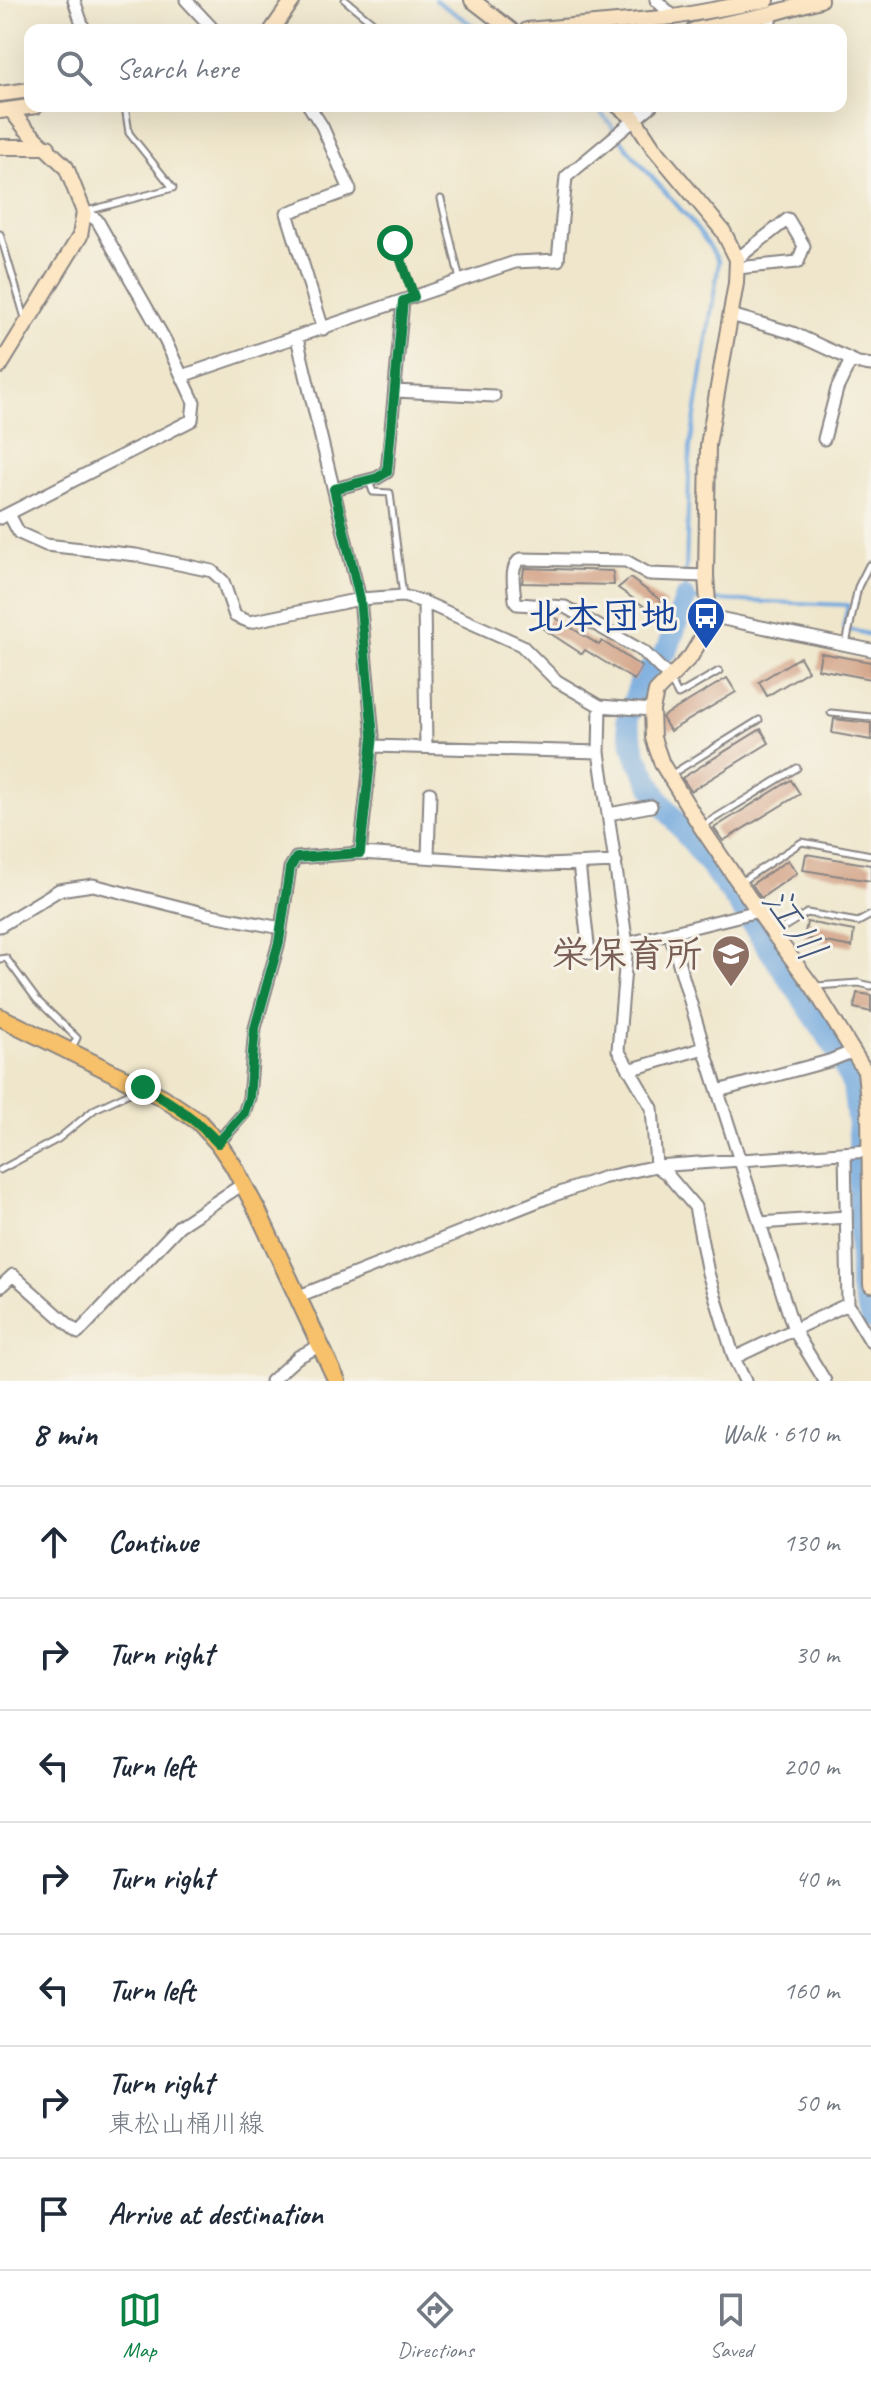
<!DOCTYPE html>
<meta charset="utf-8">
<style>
:root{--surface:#fff;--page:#f6f6f7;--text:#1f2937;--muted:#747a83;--line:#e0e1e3;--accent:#0b8043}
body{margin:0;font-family:Caveat,"Klee One",sans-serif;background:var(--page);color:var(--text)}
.stop{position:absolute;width:24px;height:24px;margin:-18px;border:6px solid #0b8043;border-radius:50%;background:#fff}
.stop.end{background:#0b8043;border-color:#fff;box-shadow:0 2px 8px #0008}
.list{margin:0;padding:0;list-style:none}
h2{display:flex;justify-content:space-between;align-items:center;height:104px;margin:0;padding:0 32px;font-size:34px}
h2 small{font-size:26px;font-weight:400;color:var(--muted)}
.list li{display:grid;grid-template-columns:52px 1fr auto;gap:24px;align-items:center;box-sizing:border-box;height:112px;padding:0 32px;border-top:2px solid var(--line)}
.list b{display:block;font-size:30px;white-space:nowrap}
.list p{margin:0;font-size:26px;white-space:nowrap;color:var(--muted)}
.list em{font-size:26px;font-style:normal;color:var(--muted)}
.icon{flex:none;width:44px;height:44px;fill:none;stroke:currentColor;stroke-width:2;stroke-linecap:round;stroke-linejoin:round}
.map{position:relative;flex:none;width:871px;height:1381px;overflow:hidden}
.search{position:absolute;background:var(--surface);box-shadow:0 8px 32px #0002;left:24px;right:24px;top:24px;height:88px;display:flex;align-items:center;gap:20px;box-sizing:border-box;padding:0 28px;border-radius:16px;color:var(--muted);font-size:30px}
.sheet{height:888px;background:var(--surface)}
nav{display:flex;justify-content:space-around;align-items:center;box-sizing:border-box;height:112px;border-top:2px solid var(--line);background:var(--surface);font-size:22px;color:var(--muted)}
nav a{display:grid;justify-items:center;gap:4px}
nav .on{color:var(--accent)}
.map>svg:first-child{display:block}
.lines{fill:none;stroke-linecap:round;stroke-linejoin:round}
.stream{stroke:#70a7de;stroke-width:4}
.river{stroke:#70a7de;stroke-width:22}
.building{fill:#d2a084}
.lane-casing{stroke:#888483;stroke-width:9}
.street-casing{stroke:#888483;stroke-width:15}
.secondary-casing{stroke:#888483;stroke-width:18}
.primary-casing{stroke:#888483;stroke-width:20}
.lane{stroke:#fff;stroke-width:5}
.street{stroke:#fff;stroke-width:11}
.secondary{stroke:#fce6c4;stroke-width:14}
.primary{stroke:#f7c06b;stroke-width:16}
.route{stroke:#0b8043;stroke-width:10}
.labels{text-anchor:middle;stroke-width:6;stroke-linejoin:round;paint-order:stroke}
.transit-label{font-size:38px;font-weight:bold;fill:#164399;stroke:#f7f3e8;text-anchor:end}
.education-label{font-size:38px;font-weight:bold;fill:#785e54;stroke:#f7f3e8;text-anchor:end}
.water-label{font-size:40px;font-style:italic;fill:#41577c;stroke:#f7f3e8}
</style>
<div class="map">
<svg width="871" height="1381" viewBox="0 0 871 1381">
<rect width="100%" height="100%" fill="#f7f3e8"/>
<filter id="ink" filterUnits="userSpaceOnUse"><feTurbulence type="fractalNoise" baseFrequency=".0125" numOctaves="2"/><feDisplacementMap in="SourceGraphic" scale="16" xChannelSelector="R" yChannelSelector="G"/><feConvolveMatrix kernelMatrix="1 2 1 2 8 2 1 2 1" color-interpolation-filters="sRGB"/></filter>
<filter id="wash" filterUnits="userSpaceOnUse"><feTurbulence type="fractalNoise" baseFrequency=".006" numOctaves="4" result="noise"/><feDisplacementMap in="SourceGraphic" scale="32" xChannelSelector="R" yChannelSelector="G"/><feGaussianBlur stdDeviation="1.8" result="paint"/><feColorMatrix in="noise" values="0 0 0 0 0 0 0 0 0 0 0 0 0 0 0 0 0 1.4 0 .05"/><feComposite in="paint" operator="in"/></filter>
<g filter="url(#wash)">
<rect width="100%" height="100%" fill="#efe6cb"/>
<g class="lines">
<!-- stream -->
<path class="stream" d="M435,0L480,30
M592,106C609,117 616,134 628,149C658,187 696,220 719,262L690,448L685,599L848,605L843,628L871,635"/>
<!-- river -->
<path class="river" d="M685,599L668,649L641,680L627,720L636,755L658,798L734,897L833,1044L853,1086L859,1135L860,1285L871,1319"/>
</g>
<g id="blocks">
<!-- building -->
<path class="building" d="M524,568L613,571L614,585L522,583Z
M630,578L666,604L658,616L618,588Z
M551,615L599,645L602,641L642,667L634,680L585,650L582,654L542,628Z
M821,653L871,662V679L818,669Z
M800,657L808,671L767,696L759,682Z
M727,678L736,692L670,731L662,717Z
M834,719L871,723V740L832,733Z
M761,729L769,743L691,791L682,778Z
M791,780L800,794L723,841L714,828Z
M806,854L871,865V881L803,870Z
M788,860L797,873L761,898L752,884Z
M807,922L854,931L852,947L804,938Z
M857,993L871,995V1012L854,1008Z"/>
</g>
</g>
<g filter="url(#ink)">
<use href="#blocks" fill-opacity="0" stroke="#888483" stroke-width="2"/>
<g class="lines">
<defs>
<path id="lane" d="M345,0L372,22
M441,199L460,280
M87,211L173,188L129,133L125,106
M0,234L25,318
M395,243L413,294
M369,481L373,492L390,493L403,596
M846,644L858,587L869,565H871
M671,681L678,695L719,671
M831,713L871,717
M672,774L759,720
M702,826L797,768
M742,881L802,842L871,855
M776,932L807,913L858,922L871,915
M0,959L6,958L37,1000L77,1038L70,1051
M816,986L859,983L871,986
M0,1170L58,1139L95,1109L136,1090"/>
<path id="street" d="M74,0L84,30
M186,0L214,30
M656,0L674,17
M768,30L770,27V14
M309,106L322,126L350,190L287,213L323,329
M737,268L798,262L804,246L788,219L737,259
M731,315L793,333L858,363L871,365
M297,338L360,599L373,736L360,853
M182,376L515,262L558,260L566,177L651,106
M395,391L494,396
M824,439L837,389L851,360
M334,489L377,478L387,472L403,301
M9,514L19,533L46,545L136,555L212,571L223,581L235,616L250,622L360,599L403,596L424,602L521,645L557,681L600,706L652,710
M0,518L192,420L194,402L165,340L97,220L84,212
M424,602L426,747
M709,616L871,650
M669,677L644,652L565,607L517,604L515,600C514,586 509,566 521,559L626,561L649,574L706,576
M600,706L599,752L627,945L618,1050L652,1108L656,1166
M372,746L599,752
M609,814L651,806
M428,857L430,793
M579,864L589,953L758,911
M0,926L59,890L93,885L207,914L281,928
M670,933L704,1048L794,1330L825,1381
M629,1070L704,1048
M718,1091L829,1061L854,1051
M218,1143L244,1113L249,1098L255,1028L279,942L290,868L296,858L360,853L546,865L616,862
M845,1153L848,1304L871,1342
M656,1166L667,1174L695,1207L708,1273L734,1358L745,1381
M760,1223L846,1217
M0,1287L13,1275L78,1333L179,1226L243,1184
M299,1296L546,1198L602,1178L656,1166L869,1151
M734,1358L848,1304
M271,1381L298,1357L321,1345"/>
<path id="secondary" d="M472,0L511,30
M272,30L293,0
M527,30L674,17L767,0
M694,30L770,14L820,0
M0,94L30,90
M618,106L634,118L653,147L723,231L737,259L736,283L708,445L706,576L709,616L705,632L691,656L656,692L652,710L653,738L662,764L701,827L773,933L813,987L865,1071L869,1111L871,1285
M0,111L36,106
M0,147H48
M0,366L80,236L84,212L66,167L25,128L11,110"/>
<path id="primary" d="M0,1017L162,1097L199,1122L218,1143L233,1165L258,1212L337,1381"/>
</defs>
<!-- lane casing -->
<use href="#lane" class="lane-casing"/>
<!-- street casing -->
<use href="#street" class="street-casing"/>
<!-- secondary casing -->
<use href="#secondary" class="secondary-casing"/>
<!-- primary casing -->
<use href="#primary" class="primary-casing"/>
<!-- lane -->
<use href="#lane" class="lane"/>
<!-- street -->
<use href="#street" class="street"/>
<!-- secondary -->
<use href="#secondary" class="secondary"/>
<!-- primary -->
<use href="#primary" class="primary"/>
</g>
</g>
<g class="lines" filter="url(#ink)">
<!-- route -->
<path class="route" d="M143,1087C171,1102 196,1119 218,1143L244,1113L249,1098L255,1028L279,942L290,868L296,858L360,853L373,736L360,599L334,489L377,478L387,472L403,301L414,297L395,243"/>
</g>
<!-- icons -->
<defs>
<symbol id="bus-pin" viewBox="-11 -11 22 30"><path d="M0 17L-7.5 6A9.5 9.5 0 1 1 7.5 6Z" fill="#1a4fb4" stroke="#f7f3e8"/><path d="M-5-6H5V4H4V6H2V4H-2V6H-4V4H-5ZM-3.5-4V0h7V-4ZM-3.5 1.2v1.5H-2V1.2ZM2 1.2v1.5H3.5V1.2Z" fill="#fff"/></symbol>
<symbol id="school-pin" viewBox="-11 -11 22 30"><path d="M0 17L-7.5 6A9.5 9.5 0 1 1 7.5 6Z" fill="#8d6e63" stroke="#f7f3e8"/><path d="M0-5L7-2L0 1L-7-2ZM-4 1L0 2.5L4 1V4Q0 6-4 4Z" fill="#fff"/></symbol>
</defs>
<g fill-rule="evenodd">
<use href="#bus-pin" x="684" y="594" width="44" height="60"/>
<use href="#school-pin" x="709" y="932" width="44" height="60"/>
</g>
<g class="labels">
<!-- transit labels -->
<g class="transit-label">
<text x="678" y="629">北本団地</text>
</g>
<!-- education labels -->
<g class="education-label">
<text x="703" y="967">栄保育所</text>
</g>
<!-- water labels -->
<g class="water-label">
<text transform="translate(795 924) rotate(56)" y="14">江川</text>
</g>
</g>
</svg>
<div class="stop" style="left:395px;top:243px"></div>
<div class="stop end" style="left:143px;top:1087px"></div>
<div class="search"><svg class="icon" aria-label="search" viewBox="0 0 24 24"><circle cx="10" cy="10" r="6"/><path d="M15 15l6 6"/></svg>Search here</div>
</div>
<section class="sheet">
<h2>8 min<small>Walk · 610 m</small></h2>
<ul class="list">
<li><svg class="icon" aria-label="ahead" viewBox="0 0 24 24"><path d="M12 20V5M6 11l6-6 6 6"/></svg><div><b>Continue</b></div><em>130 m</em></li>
<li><svg class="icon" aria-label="right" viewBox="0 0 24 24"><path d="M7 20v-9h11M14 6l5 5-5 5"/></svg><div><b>Turn right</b></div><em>30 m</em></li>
<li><svg class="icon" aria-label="left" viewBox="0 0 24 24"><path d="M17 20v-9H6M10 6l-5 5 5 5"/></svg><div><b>Turn left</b></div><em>200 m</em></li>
<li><svg class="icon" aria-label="right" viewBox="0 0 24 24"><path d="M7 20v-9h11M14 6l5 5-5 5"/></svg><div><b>Turn right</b></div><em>40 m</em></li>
<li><svg class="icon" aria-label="left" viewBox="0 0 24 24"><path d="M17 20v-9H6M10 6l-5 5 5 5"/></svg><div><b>Turn left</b></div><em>160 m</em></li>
<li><svg class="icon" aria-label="right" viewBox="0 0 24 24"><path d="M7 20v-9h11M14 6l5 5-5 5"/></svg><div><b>Turn right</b><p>東松山桶川線</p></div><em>50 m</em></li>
<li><svg class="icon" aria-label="arrive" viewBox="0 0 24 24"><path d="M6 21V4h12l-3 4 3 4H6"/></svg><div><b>Arrive at destination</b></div></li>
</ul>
</section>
<nav>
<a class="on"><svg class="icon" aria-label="map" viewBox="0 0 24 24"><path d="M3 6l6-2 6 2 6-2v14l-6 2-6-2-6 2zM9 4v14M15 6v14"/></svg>Map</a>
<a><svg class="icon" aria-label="directions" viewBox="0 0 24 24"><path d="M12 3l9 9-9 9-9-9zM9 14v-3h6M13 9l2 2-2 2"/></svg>Directions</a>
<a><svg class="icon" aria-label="saved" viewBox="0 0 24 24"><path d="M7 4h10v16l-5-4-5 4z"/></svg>Saved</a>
</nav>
